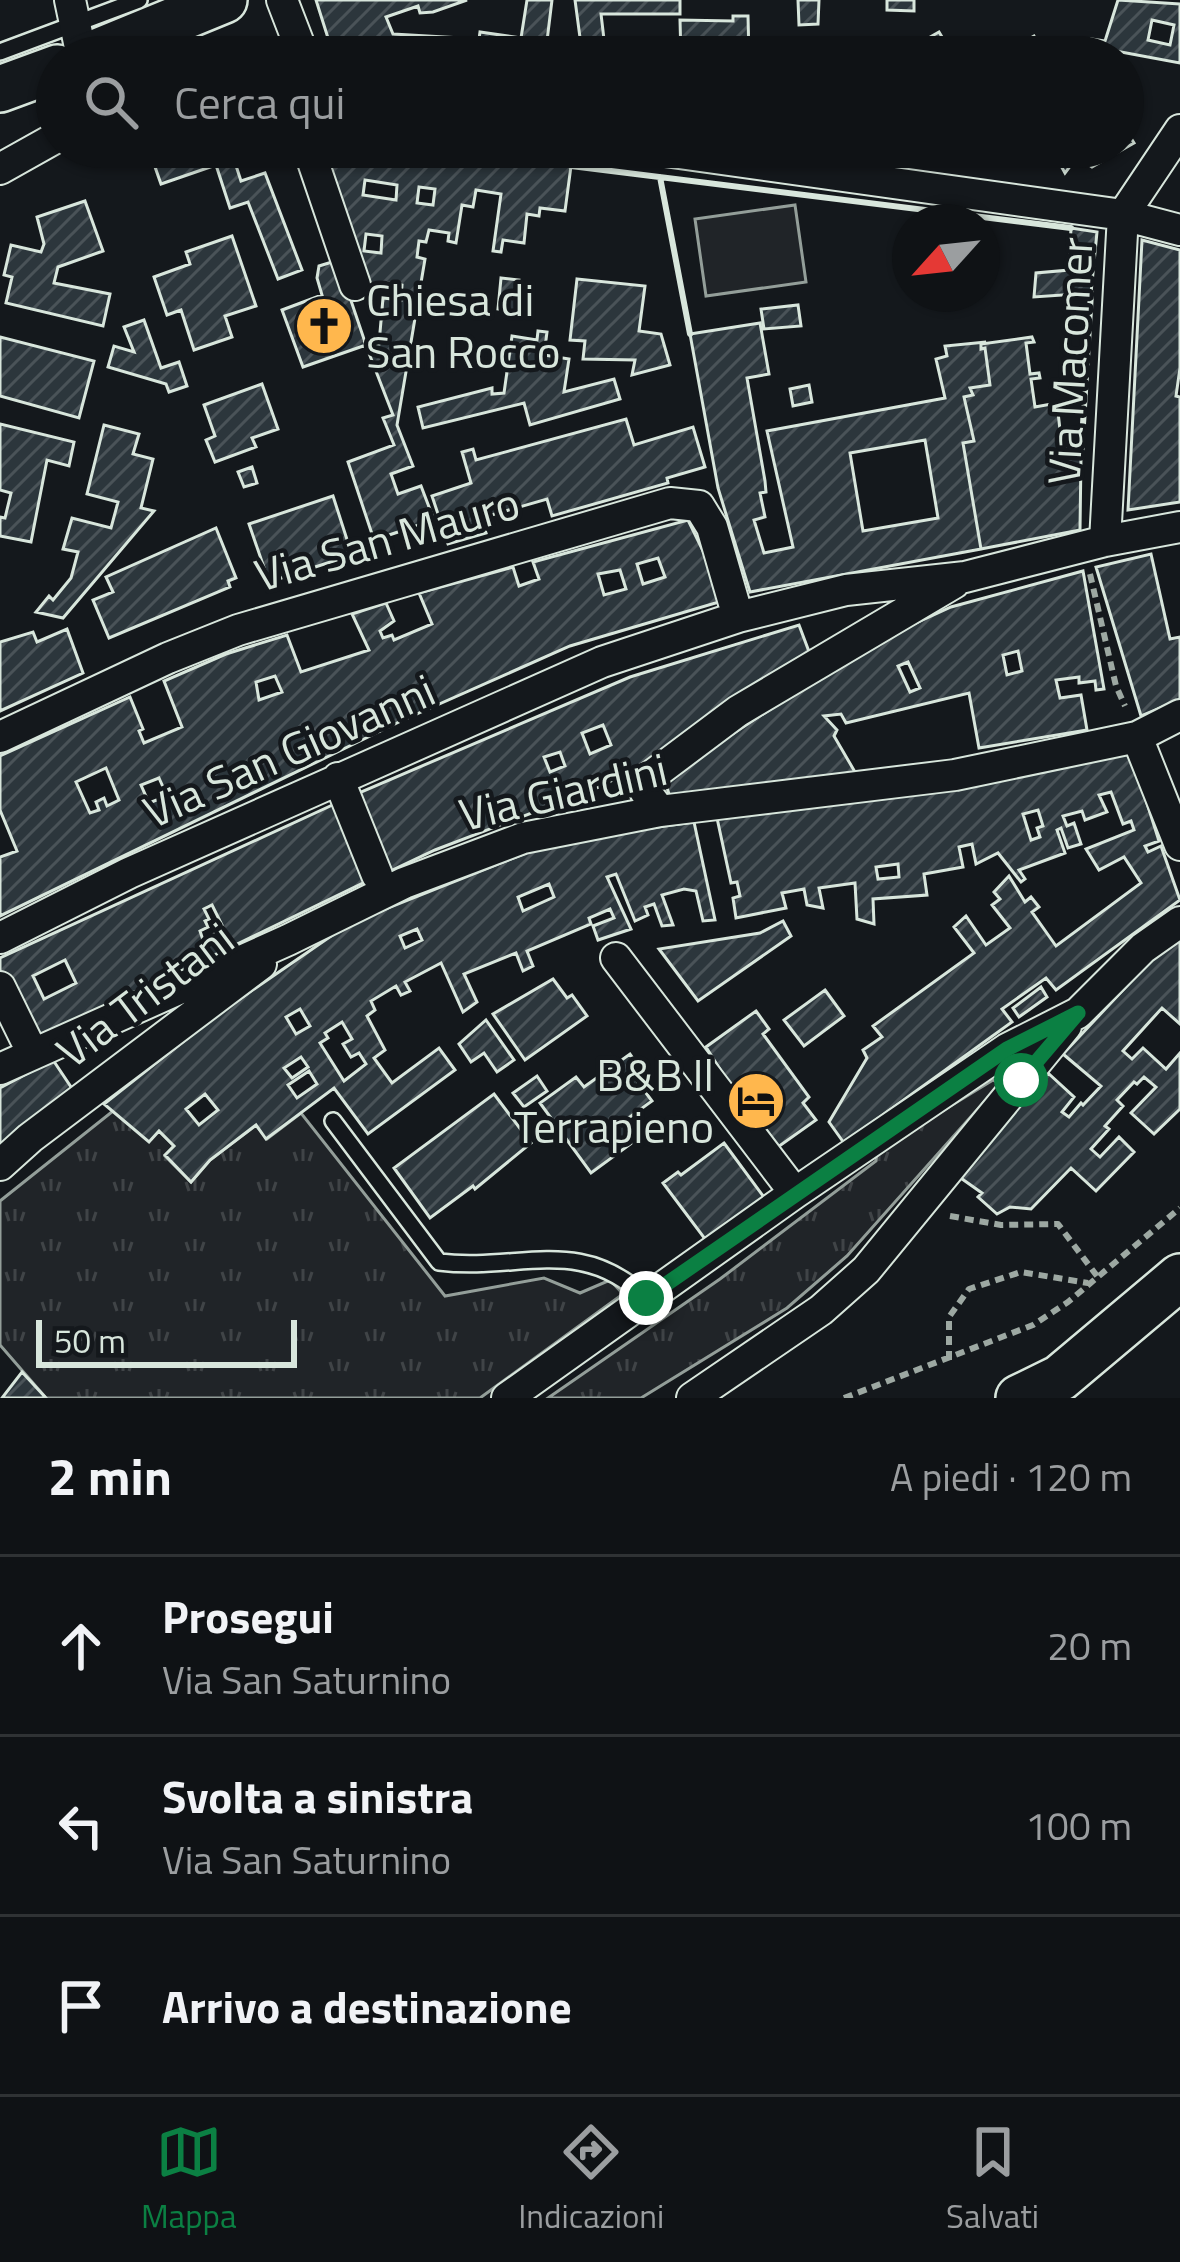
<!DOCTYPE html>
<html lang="it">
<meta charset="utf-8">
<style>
:root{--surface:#0f1215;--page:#1d2022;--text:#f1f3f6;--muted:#9b9ea0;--line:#2f3234;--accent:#0b8043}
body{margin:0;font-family:"Titillium Web",sans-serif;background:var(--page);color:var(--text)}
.compass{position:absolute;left:892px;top:204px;width:108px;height:108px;border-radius:50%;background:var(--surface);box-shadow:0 3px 9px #0004;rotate:243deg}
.scale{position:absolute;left:36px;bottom:30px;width:261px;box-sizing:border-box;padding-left:12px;border:6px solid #d8e6dc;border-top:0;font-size:33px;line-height:42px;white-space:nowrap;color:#d8e6dc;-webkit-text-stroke:9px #14181c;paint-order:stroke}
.stop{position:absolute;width:36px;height:36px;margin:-27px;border:9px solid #0b8043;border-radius:50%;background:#fff}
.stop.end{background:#0b8043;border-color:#fff;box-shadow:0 3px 12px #0008}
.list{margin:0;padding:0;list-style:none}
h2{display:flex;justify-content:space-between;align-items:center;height:156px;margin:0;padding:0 48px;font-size:51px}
h2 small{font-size:39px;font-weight:400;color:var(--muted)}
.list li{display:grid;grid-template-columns:78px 1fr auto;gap:36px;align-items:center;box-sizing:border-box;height:180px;padding:0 48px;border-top:3px solid var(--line)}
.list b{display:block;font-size:45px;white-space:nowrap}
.list p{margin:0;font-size:39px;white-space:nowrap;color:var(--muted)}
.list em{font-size:39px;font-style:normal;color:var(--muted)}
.icon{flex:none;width:66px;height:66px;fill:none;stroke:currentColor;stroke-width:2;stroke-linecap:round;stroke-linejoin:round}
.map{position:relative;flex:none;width:1180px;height:1398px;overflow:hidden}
.search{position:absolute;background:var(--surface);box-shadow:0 3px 9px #0004;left:36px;right:36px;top:36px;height:132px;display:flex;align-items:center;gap:30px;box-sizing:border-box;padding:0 42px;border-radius:66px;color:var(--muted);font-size:45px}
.sheet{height:696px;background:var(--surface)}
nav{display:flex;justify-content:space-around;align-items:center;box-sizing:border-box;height:168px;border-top:3px solid var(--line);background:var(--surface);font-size:33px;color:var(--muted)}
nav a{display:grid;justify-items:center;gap:6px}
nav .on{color:var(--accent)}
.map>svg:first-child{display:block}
.grass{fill:url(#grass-tufts);stroke:#939e99;stroke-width:3}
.pitch{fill:#202428;stroke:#939e99;stroke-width:3}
.building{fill:url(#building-hatch);stroke:#d8e6dc;stroke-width:3;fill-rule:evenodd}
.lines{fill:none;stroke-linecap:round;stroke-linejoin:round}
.lane-casing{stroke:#d8e6dc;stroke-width:20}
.street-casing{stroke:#d8e6dc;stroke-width:34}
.secondary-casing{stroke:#d8e6dc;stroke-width:50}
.path{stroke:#9da8a2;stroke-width:6;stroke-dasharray:9 6;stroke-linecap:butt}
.lane{stroke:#14181c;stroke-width:15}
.street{stroke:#14181c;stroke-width:30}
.secondary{stroke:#14181c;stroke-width:45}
.wall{stroke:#d8e6dc;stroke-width:6}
.route{stroke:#0b8043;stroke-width:15}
.labels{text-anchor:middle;stroke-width:9;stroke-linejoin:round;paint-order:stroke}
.poi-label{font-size:45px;fill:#d8e6dc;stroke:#14181c;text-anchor:start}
.street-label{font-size:45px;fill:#d8e6dc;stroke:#14181c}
</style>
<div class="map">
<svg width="1180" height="1398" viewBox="0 0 1180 1398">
<defs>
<pattern id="grass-tufts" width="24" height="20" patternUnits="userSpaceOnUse" patternTransform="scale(3)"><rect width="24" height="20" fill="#202428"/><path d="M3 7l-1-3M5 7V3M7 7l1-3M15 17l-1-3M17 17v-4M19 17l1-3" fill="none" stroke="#404447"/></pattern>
<pattern id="building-hatch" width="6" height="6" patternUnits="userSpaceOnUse" patternTransform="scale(3)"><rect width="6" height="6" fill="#2c363c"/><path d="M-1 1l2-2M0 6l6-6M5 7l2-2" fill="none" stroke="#4a5358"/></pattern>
</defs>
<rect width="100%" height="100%" fill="#14181c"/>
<!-- grass -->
<path class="grass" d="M993,1080L1000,1084L847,1256L787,1308L641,1398H548L720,1279L876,1161L877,1151Z
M113,1111L159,1131L174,1146L165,1156L191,1182L210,1160L256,1125L267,1139L301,1113L445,1296L544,1278L580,1293L610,1280L623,1294L480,1398H46L0,1345V1201Z"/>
<!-- pitch -->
<path class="pitch" d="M795,205L806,282L706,296L695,219Z"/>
<!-- building -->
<path class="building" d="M316,0H467L433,12L420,13L418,6L386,17L393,34L479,39L480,32L521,38L527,0H552L547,41L581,45L575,0H680V14H601L605,48L662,57H334Z
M798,0H819L818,24L799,25Z
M887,0H914V11L887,10Z
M1118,0L1180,4V63L1089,46L1091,39L1105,41ZM1152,20L1174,25L1170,45L1148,40Z
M733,16H748L749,57H681L680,20L733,21Z
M939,32L951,52L969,41L973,49L989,41L999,43L1005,39L1011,49L1034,36L1044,53L1051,48L1056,57H895Z
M1123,125L1134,143L1092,167L1077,157L1065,173L1055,155L1048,159L1041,147H1123Z
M148,147H230L241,181L265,173L302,270L278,279L248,202L230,208L216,165L161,184Z
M314,147H419L571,166L565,211L540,208L539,216L527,214L524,243L503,240L501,252L493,251L501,194L476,190L473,207L462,205L456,243L448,241L449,233L429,230L426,242L419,241L417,257L425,259L397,425L413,466L391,474L398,494L421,486L434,520L374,540L348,462L394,445L383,418L393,415L365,343L379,344L383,298L401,300L402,285L388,283L387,290L362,287ZM365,180L397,185L396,200L363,195ZM419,187L435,189L433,205L417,203ZM366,234L382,236L381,253L364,251Z
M85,201L103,251L58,267L54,283L110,294L103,326L6,303L12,277L4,275L11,245L41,252L44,244L37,217Z
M1071,228L1097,232L1091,293L1034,297L1036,273L1069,270Z
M232,236L256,306L225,316L232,337L194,350L181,310L167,315L154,277L190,264L186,252Z
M1142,240L1180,250V368L1176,396L1180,397V502L1128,510Z
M332,262L341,271L366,345L303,367L282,310L322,295L317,278L319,266Z
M501,278L519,280L515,311L498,309Z
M577,279L645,286L639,331L661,334L670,365L632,375L635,360L583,359L585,341L570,340Z
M798,305L801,326L764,329L761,309Z
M144,320L161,368L179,362L187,386L169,392L166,384L108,367L114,346L134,352L124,327Z
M760,323L769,374L747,378L765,481L766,492L760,493L765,517L754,520L764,553L793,547L767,431L945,398L936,359L947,356L945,346L986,342L981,344V349L985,348L990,385L970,388L973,395L964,397L974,441L963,443L981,549L750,592L718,488L690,334ZM925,440L938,518L863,531L850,453Z
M538,331L547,332L544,355L569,359L564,392L614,379L620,399L530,425L524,403L423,428L418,407L492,388V394L504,393L512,336L537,340Z
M0,337L94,361L79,418L0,396Z
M1032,337L1034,342L1026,343L1030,374L1039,373L1040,378L1031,379L1035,407L1057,403L1060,430L1069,429L1072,458L1081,457L1080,530L981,549L963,443L974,441L964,397L973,395L970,388L990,385L985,348L981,349V344Z
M262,384L278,429L252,438L256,447L215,462L206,440L215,436L204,405Z
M809,385L812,402L793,406L790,389Z
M626,419L634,445L693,427L705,467L667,478L668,483L552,516L547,499L481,518L486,533L448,544L432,496L471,483L462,452L473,449L476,460Z
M0,424L74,442L69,466L47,460L31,542L0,536V517L5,518L11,493L0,490Z
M104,425L139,434L133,454L153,459L141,508L154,511L63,618L36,612L49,596L53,600L71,578L78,552L63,549L72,518L111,528L118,502L87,494Z
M252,467L257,483L244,487L238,472Z
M333,496L352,555L269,582L249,524Z
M688,520L706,557L719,602L570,646L401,721L0,916V857L17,851L0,810V756L130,697L143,729L139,731L144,743L182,727L164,681L226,654L287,635L301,672L369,650L352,614L386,603L394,621L380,631L383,638L392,635L394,640L432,624L419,593L513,567L519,586L539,579L533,562ZM658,558L665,577L643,584L637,564ZM620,570L626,589L604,595L598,574ZM275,676L282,692L259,700L256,682ZM106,768L119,800L107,806L104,798L96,802L99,810L90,813L76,782ZM159,778L167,796L149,803L141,785Z
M216,528L236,578L228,581L230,587L109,638L93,600L113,592L106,577Z
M1151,554L1170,639L1180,637V700L1141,716L1096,567Z
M1083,571L1104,689L1096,690L1095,681L1079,683V677L1056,680L1060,698L1081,695L1087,730L979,748L969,693L846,723L841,714L824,716L837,730L834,736L855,772L671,800L664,779L868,645L951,607ZM1018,651L1022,671L1007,675L1003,655ZM908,662L920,688L910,692L898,666Z
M799,625L811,657L662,753L602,786L435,850L384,874L354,795L630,677ZM603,725L611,745L590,754L582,733ZM560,752L565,766L550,772L544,757Z
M67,629L83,673L0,711V642L33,632L37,642Z
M1131,753L1159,841L1145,846L1148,852L1161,846L1180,900L1056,990L1046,978L1002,1009L1012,1022L844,1143L829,1122L867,1058L863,1050L882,1037L873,1026L974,953L954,927L966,916L986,945L1010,928L992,905L1000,899L994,892L1009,876L1025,902L1031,897L1039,907L1032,912L1056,946L1141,883L1124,857L1099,870L1086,849L1134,830L1131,821L1123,824L1111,792L1099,795L1107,812L1085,820L1082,811L1063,816L1067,826L1074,823L1081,844L1068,848L1061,828L1057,830L1065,853L1019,870L1025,879L1021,882L998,853L976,864L972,844L959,847L963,867L924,874L927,895L873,899L874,924L857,919L855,883L819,888L823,908L807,905L804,889L782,893L786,908L736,918L733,898L740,896L737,882L731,883L717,818ZM1038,810L1043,826L1037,828L1040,837L1031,840L1023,814ZM898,864L899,877L878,879L876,867Z
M339,802L367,881L35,1042L0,977V958ZM212,905L224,929L203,940L200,931L208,927L205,921L209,919L204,909ZM65,960L76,983L44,999L33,976Z
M694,822L715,920L703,921L696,891L684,889L662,895L673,925L662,926L654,904L645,907L648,915L635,921L616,874L607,877L631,929L598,940L593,926L614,918L610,909L589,918L591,924L527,951L533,966L523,971L516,953L464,974L477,1002L463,1012L441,963L405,982L410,991L401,995L396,986L371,1001L375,1010L367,1016L385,1050L374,1058L392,1083L439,1048L455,1070L368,1134L334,1088L266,1139L256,1125L210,1160L191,1182L165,1155L174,1146L159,1131L149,1142L104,1104L218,1014L350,923L556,841ZM549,884L554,897L523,911L518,897ZM417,929L422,940L405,948L400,936ZM300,1009L310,1026L296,1034L286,1017ZM342,1022L352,1039L343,1044L351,1057L359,1053L366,1064L344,1081L320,1043L328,1038L325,1033ZM301,1057L308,1067L292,1078L284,1068ZM309,1071L317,1084L297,1098L288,1085ZM205,1094L218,1110L199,1125L186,1109Z
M783,921L791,936L698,1001L659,949L760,933Z
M1180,939V1024L1162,1008L1123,1051L1132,1059L1143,1048L1166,1069L1180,1053V1109L1154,1134L1131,1113L1156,1087L1144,1077L1137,1084L1134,1082L1117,1100L1123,1106L1105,1126L1109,1129L1091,1149L1100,1157L1119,1137L1134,1152L1096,1191L1071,1168L1031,1209L1010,1207L997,1214L978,1197L982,1193L955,1174L1048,1073L1074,1097L1062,1112L1069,1117L1081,1103L1083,1105L1101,1086L1063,1054L1153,958Z
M553,979L567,998L572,995L587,1016L525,1060L493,1014Z
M1041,987L1047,997L1019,1017L1013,1008Z
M825,990L844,1016L804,1046L784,1020Z
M756,1011L769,1029L763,1034L809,1097L803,1103L816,1120L778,1147L747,1104L743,1106L706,1047Z
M486,1020L514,1060L497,1072L484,1053L471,1062L459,1044Z
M630,1054L645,1075L637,1081L652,1101L627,1119L640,1137L591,1173L540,1103L576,1077L584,1087Z
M53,1060L73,1090L0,1149V1088Z
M537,1076L547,1091L524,1107L513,1093Z
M494,1094L531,1143L475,1189L473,1186L430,1218L394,1168Z
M724,1143L766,1200L708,1243L663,1183L678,1172L681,1175Z
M22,1372L46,1398H2Z"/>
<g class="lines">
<defs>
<path id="lane" d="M0,52L139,0
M333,1121L439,1262C519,1272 580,1234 646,1298"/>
<path id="street" d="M70,0L82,57
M282,0L304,57
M308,147L355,285
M636,147L1123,215L1180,230
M0,169L57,137
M1105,541L1123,215L1180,130
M0,737L168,658L238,630L670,503L699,506L712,527L738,617
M1137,737L1180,845
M338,778L377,875
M660,811L645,791L650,777L738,711L954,583
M0,938L129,873L602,662L738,617L846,590L965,577L1105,541L1180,527
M616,958L795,1193
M0,987L33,1054
M0,1069L288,940L404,883L523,838L660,811L955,775L1137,737L1180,715
M0,1165L30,1138L261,964
M507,1398L795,1193L1007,1049L1078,1013L1143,948L1180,922
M692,1398L821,1310L866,1270L1066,1026"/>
<path id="secondary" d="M85,57L224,0
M0,89L57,68
M1019,1398L1060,1378L1180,1277"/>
</defs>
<!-- lane casing -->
<use href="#lane" class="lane-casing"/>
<!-- street casing -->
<use href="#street" class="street-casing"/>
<!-- secondary casing -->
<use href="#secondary" class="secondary-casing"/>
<!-- path -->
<path class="path" d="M1090,574L1116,686L1125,706
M950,1216L1001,1225L1058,1224L1097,1276
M949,1360V1317L969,1289L1021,1272L1088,1283
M844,1398L1033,1325L1068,1302L1180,1208"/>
<!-- lane -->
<use href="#lane" class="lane"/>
<!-- street -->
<use href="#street" class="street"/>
<!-- secondary -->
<use href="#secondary" class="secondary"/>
<!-- wall -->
<path class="wall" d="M571,166L1071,228
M660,177L690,334
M1081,457L1091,293"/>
</g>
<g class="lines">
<!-- route -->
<path class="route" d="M646,1298L1007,1049L1078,1013L1021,1080"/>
</g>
<!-- icons -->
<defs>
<symbol id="church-disc" viewBox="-11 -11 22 22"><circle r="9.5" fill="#ffb74d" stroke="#14181c"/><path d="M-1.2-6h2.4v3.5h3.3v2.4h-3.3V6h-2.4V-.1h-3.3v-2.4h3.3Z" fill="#111"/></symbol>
<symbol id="hotel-disc" viewBox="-11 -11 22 22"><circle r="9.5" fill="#ffb74d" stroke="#14181c"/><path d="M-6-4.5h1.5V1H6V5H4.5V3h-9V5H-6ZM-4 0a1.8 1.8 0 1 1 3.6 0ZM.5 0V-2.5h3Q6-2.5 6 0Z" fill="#111"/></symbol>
</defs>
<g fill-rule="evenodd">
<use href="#church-disc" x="291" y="293" width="66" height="66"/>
<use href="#hotel-disc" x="723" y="1068" width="66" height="66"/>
</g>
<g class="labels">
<!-- poi labels -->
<g class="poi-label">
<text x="366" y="316">Chiesa di<tspan x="366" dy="52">San Rocco</tspan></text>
<text x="714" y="1091" text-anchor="end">B&amp;B Il<tspan x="714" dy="52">Terrapieno</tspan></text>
</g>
<!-- street labels -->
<g class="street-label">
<text transform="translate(1070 361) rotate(-87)" y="16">Via Macomer</text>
<text transform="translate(387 539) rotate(-16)" y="16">Via San Mauro</text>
<text transform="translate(289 751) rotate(-24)" y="16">Via San Giovanni</text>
<text transform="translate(563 792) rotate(-13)" y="16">Via Giardini</text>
<text transform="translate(145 995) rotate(-37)" y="16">Via Tristani</text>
</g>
</g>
</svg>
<svg class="compass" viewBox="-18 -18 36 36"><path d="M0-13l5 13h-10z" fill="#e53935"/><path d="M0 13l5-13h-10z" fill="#9b9ea0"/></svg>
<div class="scale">50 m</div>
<div class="stop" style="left:1021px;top:1080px"></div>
<div class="stop end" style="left:646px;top:1298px"></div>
<div class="search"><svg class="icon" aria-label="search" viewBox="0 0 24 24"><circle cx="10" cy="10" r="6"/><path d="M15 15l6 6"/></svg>Cerca qui</div>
</div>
<section class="sheet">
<h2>2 min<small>A piedi · 120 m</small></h2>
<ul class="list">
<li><svg class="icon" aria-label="ahead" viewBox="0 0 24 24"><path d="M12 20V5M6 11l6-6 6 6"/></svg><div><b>Prosegui</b><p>Via San Saturnino</p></div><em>20 m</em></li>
<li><svg class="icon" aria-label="left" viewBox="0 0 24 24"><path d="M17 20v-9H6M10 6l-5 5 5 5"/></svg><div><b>Svolta a sinistra</b><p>Via San Saturnino</p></div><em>100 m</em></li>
<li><svg class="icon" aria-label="arrive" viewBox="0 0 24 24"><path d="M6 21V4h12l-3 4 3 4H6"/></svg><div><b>Arrivo a destinazione</b></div></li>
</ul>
</section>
<nav>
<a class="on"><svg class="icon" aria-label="map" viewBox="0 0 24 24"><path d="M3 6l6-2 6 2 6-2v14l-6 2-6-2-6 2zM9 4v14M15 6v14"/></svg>Mappa</a>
<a><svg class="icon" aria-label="directions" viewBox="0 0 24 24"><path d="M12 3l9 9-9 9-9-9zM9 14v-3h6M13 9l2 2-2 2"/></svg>Indicazioni</a>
<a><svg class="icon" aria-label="saved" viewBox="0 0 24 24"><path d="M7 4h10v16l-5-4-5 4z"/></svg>Salvati</a>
</nav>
